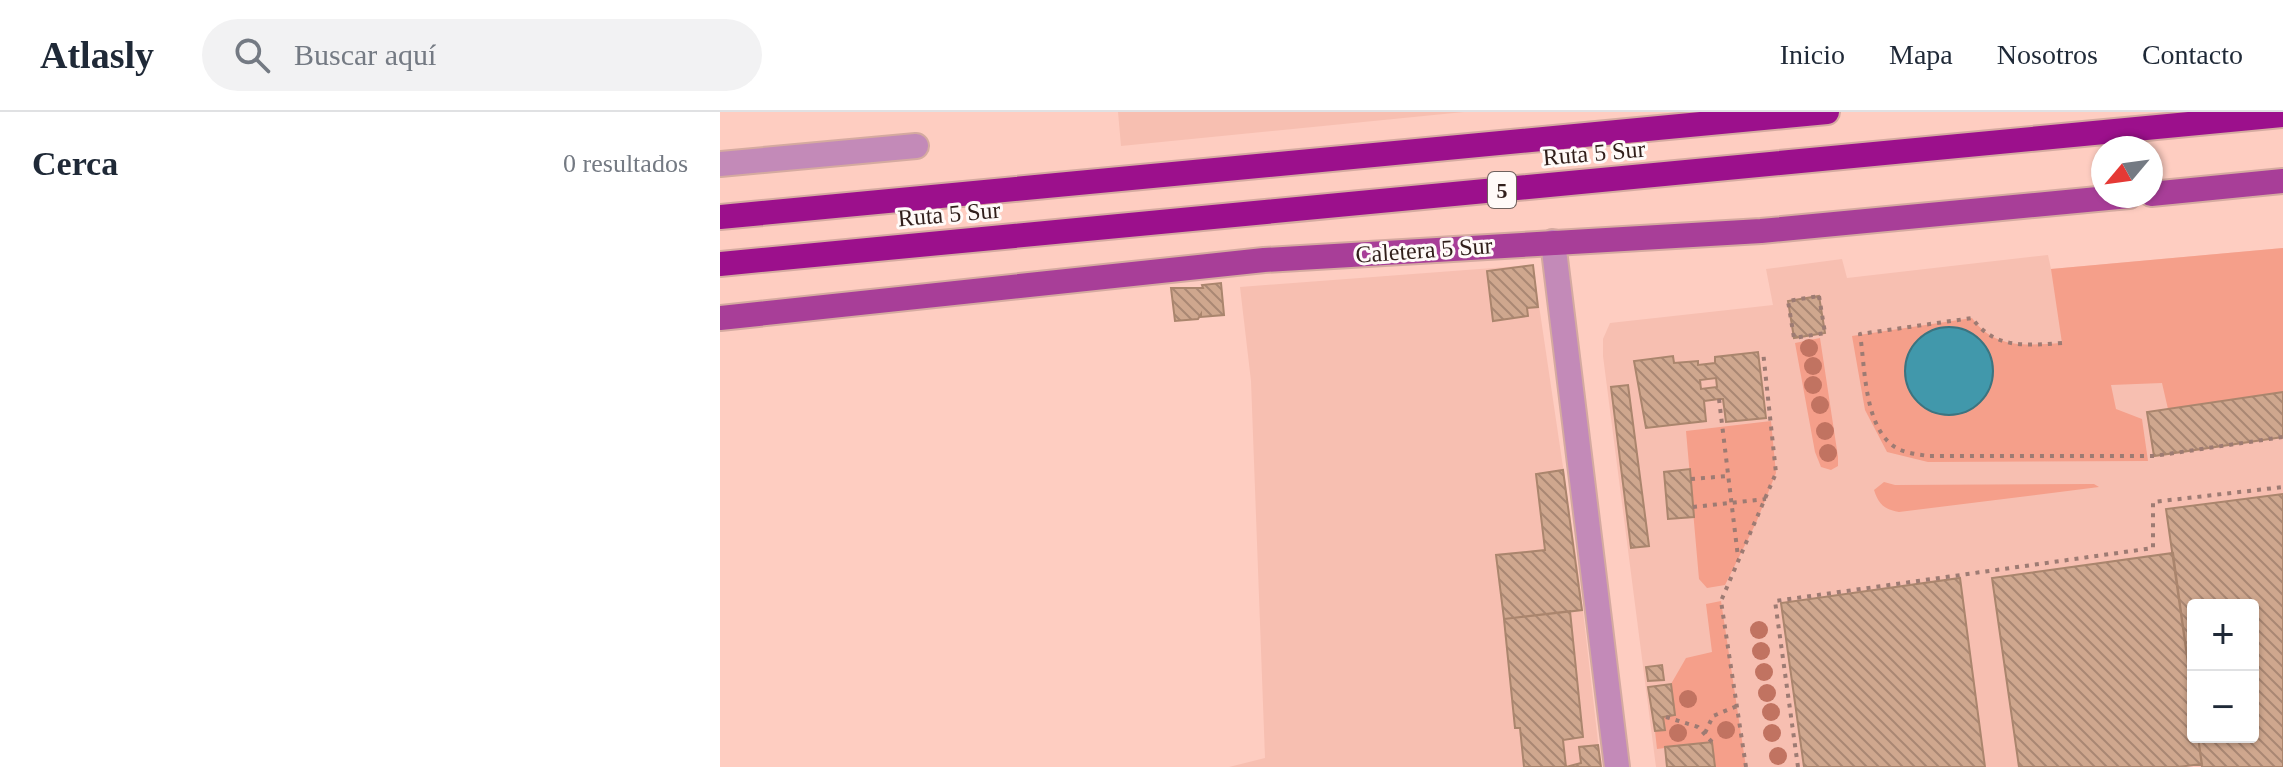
<!DOCTYPE html>
<html lang="es">
<meta charset="utf-8">
<style>
:root{--surface:#fff;--page:#f2f2f3;--text:#1f2937;--muted:#747a83;--line:#e0e1e3}
body{margin:0;font-family:"Times New Roman",serif;background:var(--page);color:var(--text)}
.controls{position:absolute;right:24px;bottom:24px;display:grid;overflow:hidden;border-radius:8px;box-shadow:0 2px 6px #0004}
.controls button{width:72px;height:72px;display:grid;place-items:center;padding:0;border:0;border-bottom:2px solid var(--line);background:var(--surface);color:var(--text);font:40px sans-serif}
.compass{position:absolute;left:1371px;top:24px;width:72px;height:72px;border-radius:50%;background:var(--surface);box-shadow:0 2px 6px #0004;rotate:241deg}
.list{margin:0;padding:0;list-style:none}
h2{display:flex;justify-content:space-between;align-items:center;height:104px;margin:0;padding:0 32px;font-size:34px}
h2 small{font-size:26px;font-weight:400;color:var(--muted)}
.icon{flex:none;width:44px;height:44px;fill:none;stroke:currentColor;stroke-width:2;stroke-linecap:round;stroke-linejoin:round}
.map{position:relative;flex:none;width:1563px;height:655px;overflow:hidden}
header{display:flex;align-items:center;gap:48px;box-sizing:border-box;height:112px;padding:0 40px;background:var(--surface);border-bottom:2px solid var(--line)}
header strong{font-size:38px}
nav{display:flex;gap:44px;margin-inline-start:auto;font-size:28px}
.search{width:560px;height:72px;background:var(--page);display:flex;align-items:center;gap:20px;box-sizing:border-box;padding:0 28px;border-radius:44px;color:var(--muted);font-size:30px}
main{display:flex}
aside{flex:1;background:var(--surface)}
.map>svg:first-child{display:block}
.built{fill:#f7bfb1;fill-rule:evenodd}
.grass{fill:#f59f8a}
.water{fill:#4198ab;stroke:#3c7480;stroke-width:2}
.building{fill:url(#building-back-hatch);stroke:#aa856d;stroke-width:2;fill-rule:evenodd}
.lines{fill:none;stroke-linecap:round;stroke-linejoin:round}
.minor-casing{stroke:#d5aaa0;stroke-width:28}
.major-casing{stroke:#d5aaa0;stroke-width:28}
.highway-casing{stroke:#d5aaa0;stroke-width:28}
.path{stroke:#9d7b73;stroke-width:4;stroke-dasharray:4 6;stroke-linecap:butt}
.minor{stroke:#c38ab8;stroke-width:24}
.major{stroke:#a83e98;stroke-width:24}
.highway{stroke:#9c108c;stroke-width:24}
.tree{fill:#c17361}
.labels{text-anchor:middle;stroke-width:6;stroke-linejoin:round;paint-order:stroke}
.shield{fill:#fffaf8;stroke:#6f615d;stroke-width:2}
.shield-label{font-size:22px;font-weight:bold;fill:#311f1b}
.street-label{font-size:24px;fill:#311f1b;stroke:#fffaf8}
</style>
<header>
<strong>Atlasly</strong>
<div class="search"><svg class="icon" aria-label="search" viewBox="0 0 24 24"><circle cx="10" cy="10" r="6"/><path d="M15 15l6 6"/></svg>Buscar aquí</div>
<nav><a>Inicio</a><a>Mapa</a><a>Nosotros</a><a>Contacto</a></nav>
</header>
<main>
<aside>
<h2>Cerca<small>0 resultados</small></h2>
<ul class="list">
</ul>
</aside>
<div class="map">
<svg width="1563" height="655" viewBox="0 0 1563 655">
<defs>
<pattern id="building-back-hatch" width="6" height="6" patternUnits="userSpaceOnUse" patternTransform="scale(2)"><rect width="6" height="6" fill="#cfa78e"/><path d="M-1 5l2 2M0 0l6 6M5-1l2 2" fill="none" stroke="#a98773"/></pattern>
</defs>
<rect width="100%" height="100%" fill="#fecdc1"/>
<!-- built -->
<path class="built" d="M398,0H744L401,34Z
M1563,136V655H936L883,244V227L890,211L1053,193L1046,157L1122,147L1127,166L1328,143L1331,157ZM1473,493H1533V625H1473Z
M813,153L858,456L881,655H509L545,646L531,269L520,175Z"/>
<!-- grass -->
<path class="grass" d="M1563,136V280L1448,297L1442,271L1391,273L1396,297L1422,307L1428,349L1208,350L1167,340L1145,298L1132,224L1252,206C1275,238 1307,233 1342,231L1331,157Z
M1100,226L1118,345V354L1111,358L1101,355L1095,340L1075,231Z
M1051,309L1056,361L1036,411L1005,473L987,476L979,467L966,319Z
M1164,370L1175,373L1374,372L1379,375L1179,400C1164,397 1159,393 1154,378Z
M1001,489L1026,655H995L991,630L937,637L935,619L945,618L943,605L955,603L951,572L966,546L992,540L986,492Z"/>
<!-- water -->
<path class="water" d="M1185 259a44 44 0 1 1 88 0a44 44 0 1 1-88 0Z"/>
<!-- building -->
<path class="building" d="M813,153L818,195L807,196L808,204L773,209L767,159Z
M501,171L504,203L481,205V202L478,207L455,209L451,176H483L482,173Z
M1099,184L1105,221L1074,226L1068,189Z
M1038,240L1046,306L1006,310L1003,287H999L984,289L986,309L926,316L914,249L953,244L954,251L978,249V253L995,251V245ZM996,266L997,275L981,277L980,268Z
M908,273L929,434L911,436L891,275Z
M1563,280V325L1434,344L1427,300Z
M970,357L974,405L948,407L944,360Z
M843,358L862,498L784,507L776,443L825,438L816,362Z
M1563,382V655H1482L1478,625H1533V493H1473V587L1446,397Z
M1453,441L1473,587V625H1478L1482,652L1458,655H1299L1272,466Z
M1240,466L1265,655H1084L1061,491Z
M850,499L863,625L843,628L846,655H804L800,616H795L784,507Z
M942,553L944,568L928,569L926,555Z
M951,572L955,603L943,605L945,618L935,619L928,575Z
M992,630L995,655H947L945,635Z
M878,633L881,655H846L861,651L859,635Z"/>
<g class="lines">
<defs>
<path id="minor" d="M0,52L196,34
M833,130L897,655"/>
<path id="major" d="M1431,82L1563,69
M0,206L544,148L1041,119L1409,84"/>
<path id="highway" d="M0,105L1107,0
M0,152L1563,3"/>
</defs>
<!-- minor casing -->
<use href="#minor" class="minor-casing"/>
<!-- major casing -->
<use href="#major" class="major-casing"/>
<!-- highway casing -->
<use href="#highway" class="highway-casing"/>
<!-- path -->
<path class="path" d="M1099,184L1105,221L1074,226L1068,189Z
M1342,231C1307,233 1275,238 1252,206L1140,222C1145,254 1144,311 1172,333C1182,341 1196,342 1208,344H1434L1563,325
M999,287L1018,445
M971,367L1008,364
M973,395L1046,387
M946,605L978,615L992,630
M985,621L993,604L1017,594
M1026,655L1001,489L1056,361L1043,239
M1078,655L1055,489L1433,436V390L1563,375"/>
<!-- minor -->
<use href="#minor" class="minor"/>
<!-- major -->
<use href="#major" class="major"/>
<!-- highway -->
<use href="#highway" class="highway"/>
</g>
<!-- trees -->
<g class="tree">
<circle cx="1089" cy="236" r="9"/>
<circle cx="1093" cy="254" r="9"/>
<circle cx="1093" cy="273" r="9"/>
<circle cx="1100" cy="293" r="9"/>
<circle cx="1105" cy="319" r="9"/>
<circle cx="1108" cy="341" r="9"/>
<circle cx="1039" cy="518" r="9"/>
<circle cx="1041" cy="539" r="9"/>
<circle cx="1044" cy="560" r="9"/>
<circle cx="1047" cy="581" r="9"/>
<circle cx="968" cy="587" r="9"/>
<circle cx="1051" cy="600" r="9"/>
<circle cx="1006" cy="618" r="9"/>
<circle cx="958" cy="621" r="9"/>
<circle cx="1052" cy="621" r="9"/>
<circle cx="1058" cy="644" r="9"/>
</g>
<g class="labels">
<!-- shield labels -->
<rect class="shield" x="768" y="60" width="28" height="36" rx="6"/>
<g class="shield-label">
<text x="782" y="86">5</text>
</g>
<!-- street labels -->
<g class="street-label">
<text transform="translate(874 41) rotate(-5)" y="8">Ruta 5 Sur</text>
<text transform="translate(229 102) rotate(-5)" y="8">Ruta 5 Sur</text>
<text transform="translate(704 138) rotate(-4)" y="8">Caletera 5 Sur</text>
</g>
</g>
</svg>
<div class="controls">
<button>+</button>
<button>−</button>
</div>
<svg class="compass" viewBox="-18 -18 36 36"><path d="M0-13l5 13h-10z" fill="#e53935"/><path d="M0 13l5-13h-10z" fill="#747a83"/></svg>
</div>
</main>
